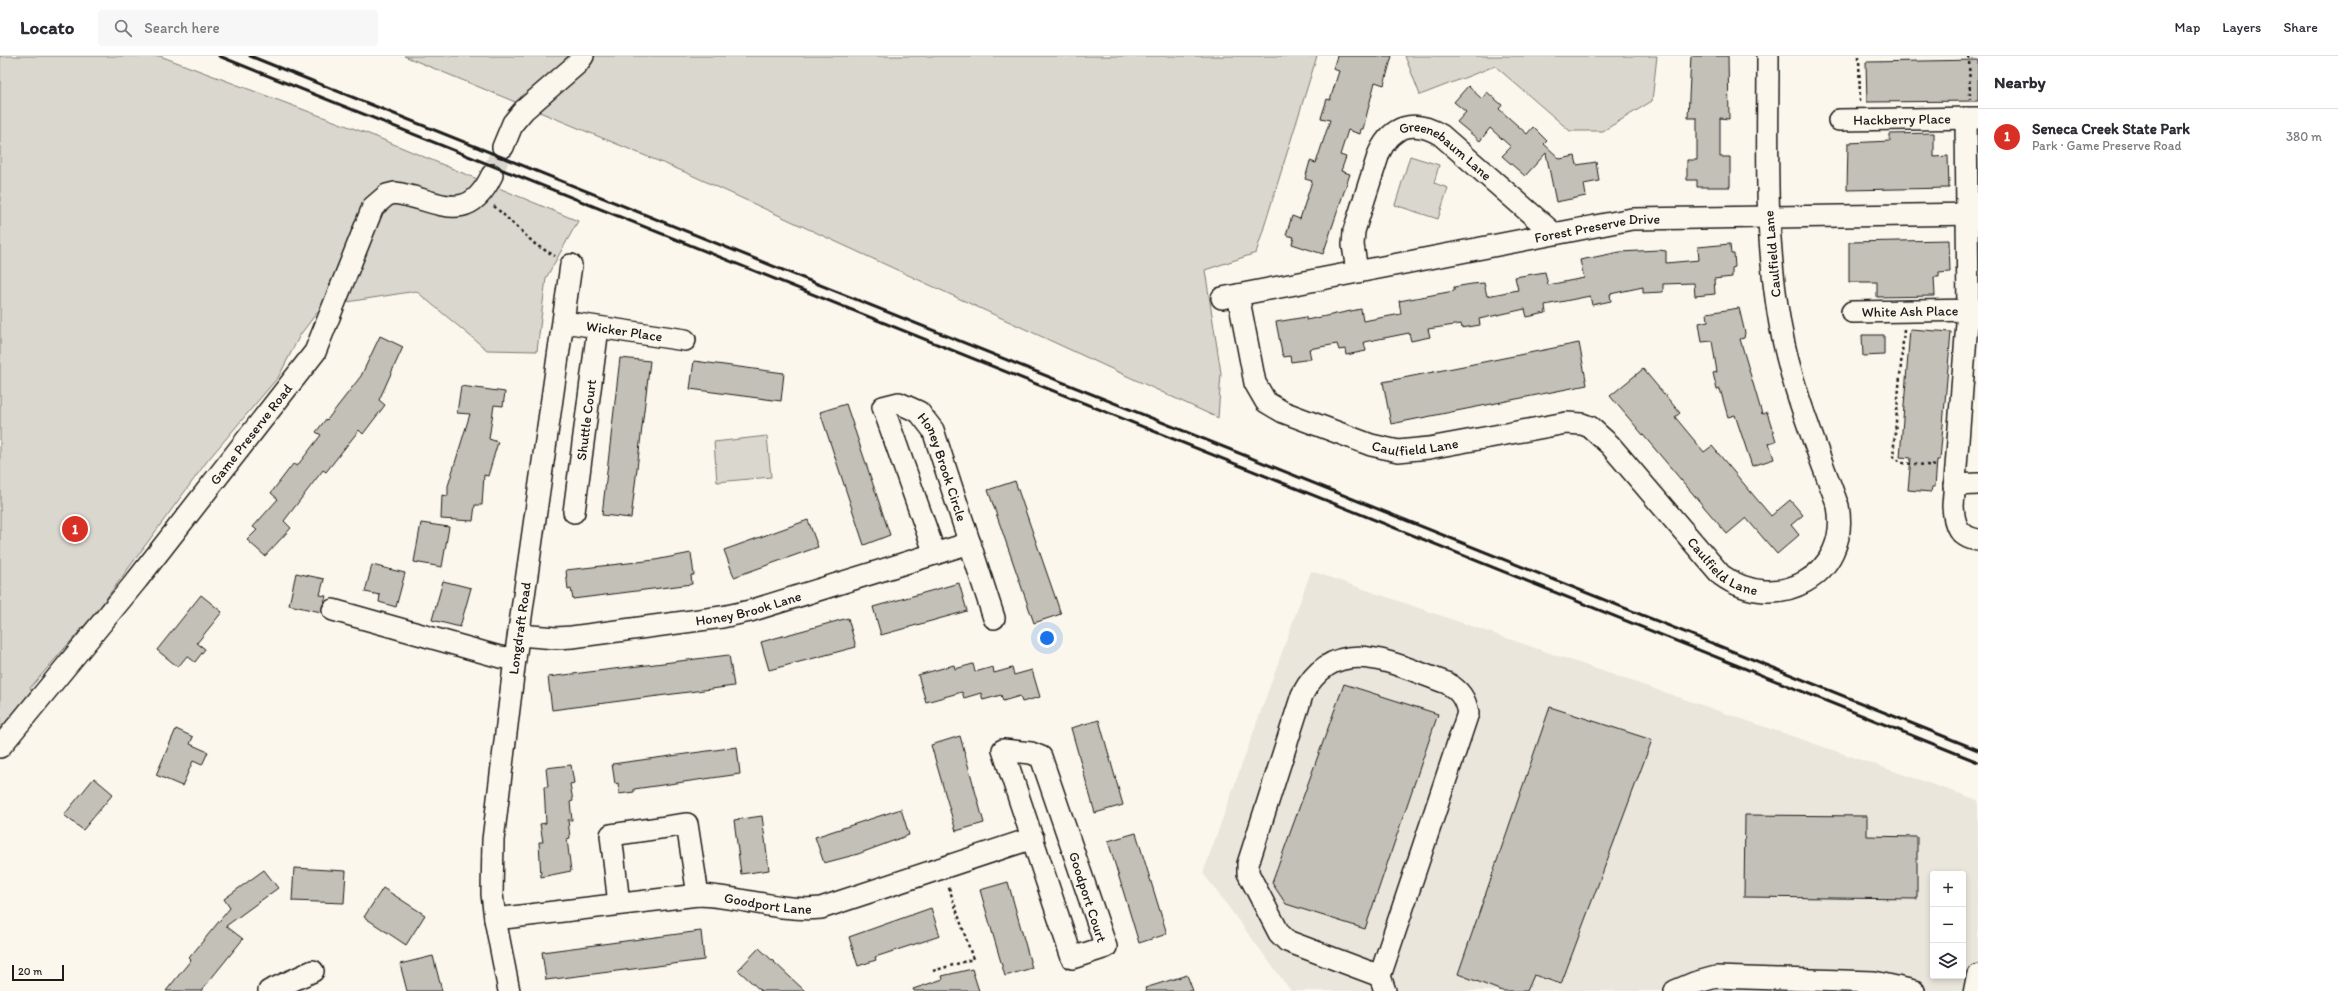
<!DOCTYPE html>
<meta charset="utf-8">
<style>
:root{--surface:#fff;--page:#f7f7f7;--text:#2b2b33;--muted:#7c7c81;--line:#e1e1e2;--accent:#d93025}
body{margin:0;font-family:Itim,sans-serif;background:var(--page);color:var(--text)}
.controls{position:absolute;right:12px;bottom:12px;display:grid;overflow:hidden;border-radius:4px;box-shadow:0 2px 6px #0003}
.controls button{width:36px;height:36px;display:grid;place-items:center;padding:0;border:0;border-bottom:1px solid var(--line);background:var(--surface);color:var(--text);font:20px sans-serif}
.scale{position:absolute;left:12px;bottom:10px;width:52px;box-sizing:border-box;padding-left:4px;border:2px solid #1c1c1c;border-top:0;font-size:11px;line-height:14px;white-space:nowrap;color:#1c1c1c;-webkit-text-stroke:3px #fbf7ec;paint-order:stroke}
.you{position:absolute;left:1047px;top:582px;width:14px;height:14px;margin:-10px;border:3px solid #fff;border-radius:50%;background:#1a73e8;box-shadow:0 0 0 6px #1a73e833}
.badge{display:grid;place-items:center;width:26px;height:26px;border-radius:50%;background:var(--accent);color:#fff;font-size:13px;font-weight:700}
.pin{position:absolute;translate:-50% -50%;border:2px solid #fff;box-shadow:0 1px 4px #0006}
.list{margin:0;padding:0;list-style:none}
h2{display:flex;justify-content:space-between;align-items:center;height:52px;margin:0;padding:0 16px;font-size:17px}
h2 small{font-size:13px;font-weight:400;color:var(--muted)}
.list li{display:grid;grid-template-columns:26px 1fr auto;gap:12px;align-items:center;box-sizing:border-box;height:56px;padding:0 16px;border-top:1px solid var(--line)}
.list b{display:block;font-size:15px;white-space:nowrap}
.list p{margin:0;font-size:13px;white-space:nowrap;color:var(--muted)}
.list em{font-size:13px;font-style:normal;color:var(--muted)}
.icon{flex:none;width:22px;height:22px;fill:none;stroke:currentColor;stroke-width:2;stroke-linecap:round;stroke-linejoin:round}
.map{position:relative;flex:none;width:1978px;height:935px;overflow:hidden}
header{display:flex;align-items:center;gap:24px;box-sizing:border-box;height:56px;padding:0 20px;background:var(--surface);border-bottom:1px solid var(--line)}
header strong{font-size:19px}
nav{display:flex;gap:22px;margin-inline-start:auto;font-size:14px}
.search{width:280px;height:36px;background:var(--page);display:flex;align-items:center;gap:10px;box-sizing:border-box;padding:0 14px;border-radius:4px;color:var(--muted);font-size:15px}
main{display:flex}
aside{flex:1;background:var(--surface)}
.map>svg:first-child{display:block}
.built{fill:#eae6dc;fill-rule:evenodd}
.green{fill:#dad7ce;stroke:#7b7a75}
.building{fill:#c3c0b8;stroke:#1c1c1c}
.lines{fill:none;stroke-linecap:round;stroke-linejoin:round}
.minor-tunnel{stroke:#dad6cd;stroke-width:21;stroke-dasharray:21 10;stroke-linecap:butt}
.minor-casing{stroke:#1c1c1c;stroke-width:24}
.major-casing{stroke:#1c1c1c;stroke-width:25}
.path{stroke:#1c1c1c;stroke-width:2.5;stroke-dasharray:3 3;stroke-linecap:butt}
.minor{stroke:#fbf7ec;stroke-width:21}
.major{stroke:#fbf7ec;stroke-width:22}
.rail{stroke:#1c1c1c;stroke-width:3}
.labels{text-anchor:middle;stroke-width:4;stroke-linejoin:round;paint-order:stroke}
.street-label{font-size:14px;fill:#1c1c1c;stroke:#fbf7ec}
</style>
<header>
<strong>Locato</strong>
<div class="search"><svg class="icon" aria-label="search" viewBox="0 0 24 24"><circle cx="10" cy="10" r="6"/><path d="M15 15l6 6"/></svg>Search here</div>
<nav><a>Map</a><a>Layers</a><a>Share</a></nav>
</header>
<main>
<div class="map">
<svg width="1978" height="935" viewBox="0 0 1978 935">
<rect width="100%" height="100%" fill="#fbf7ec"/>
<filter id="ink" filterUnits="userSpaceOnUse"><feTurbulence type="fractalNoise" baseFrequency=".025" numOctaves="2"/><feDisplacementMap in="SourceGraphic" scale="8" xChannelSelector="R" yChannelSelector="G"/><feConvolveMatrix kernelMatrix="1 2 1 2 8 2 1 2 1" color-interpolation-filters="sRGB"/></filter>
<g filter="url(#ink)">
<!-- built -->
<path class="built" d="M1311,515L1978,744V935H1291L1203,817ZM1933,818H1963V920H1933Z"/>
<!-- green -->
<path class="green" d="M0,0H160L374,80L578,165L546,222L537,295L487,294L416,235L322,250L300,279L279,320L208,404L97,555L30,632L32,635L0,673Z
M404,0H1317L1256,197L1205,214L1221,317L1218,362L687,117Z
M1405,0H1657L1652,45L1603,75H1570L1495,10L1420,39Z
M1410,100L1439,109L1434,127L1448,132L1438,163L1395,149Z
M767,380L771,421L717,426L714,386Z"/>
<!-- building -->
<path class="building" d="M1337,0H1392L1384,29L1375,26L1363,73H1361L1360,78L1348,74L1340,99L1346,101L1341,115L1350,118L1323,198L1292,188L1294,181L1286,179L1292,160L1300,163L1312,125L1305,123L1310,105L1316,107L1330,64L1321,62L1327,43L1330,44L1339,15L1333,13Z
M1691,0H1728L1729,63L1720,62V101H1730V131H1697V124H1687V104H1697V62H1688Z
M1978,4V45L1867,46L1866,6Z
M1468,30L1482,43L1487,36L1502,49L1499,53L1527,78L1533,71L1547,85L1544,88L1560,103L1575,100L1577,109L1596,106L1599,125L1584,128L1586,140L1556,146L1546,97L1525,120L1502,100L1511,91L1490,72L1480,85L1457,66L1466,56L1454,46Z
M1934,77V101L1948,100L1949,132L1847,134L1848,87L1890,85V78Z
M1949,184L1950,216L1939,217V221H1934L1935,240L1877,241V226H1849V186Z
M1730,188L1731,198H1734L1735,211L1732,212V221L1714,223L1715,238L1695,240L1694,227L1663,228V236L1643,237V231L1610,238L1611,245L1592,249L1590,240L1545,249L1546,257L1527,261L1525,253L1479,263L1480,269L1462,272L1461,268L1428,273L1430,281L1411,285L1409,277L1364,286L1366,295L1346,299L1345,293L1339,294L1337,288L1309,293L1311,303L1291,306L1290,300L1284,301L1282,297L1276,266L1306,261V264L1361,253L1363,265L1401,258L1399,245L1454,235V231L1472,228L1484,227L1487,240L1518,234L1515,221L1545,216L1548,229L1584,222L1580,204L1620,196L1659,194L1666,195V207L1699,204L1698,191Z
M1739,252L1745,277L1744,282L1740,283L1762,358L1767,356L1776,385L1769,387L1774,403L1752,410L1735,359L1728,361L1720,333L1717,334L1713,317L1717,316L1712,285L1702,286L1699,267L1708,265L1707,257Z
M1910,273L1951,276L1940,404H1937L1935,431H1932L1931,436L1908,434L1911,402L1900,401Z
M1862,279H1884V299L1863,300Z
M380,280L403,291L379,344L385,349L363,378L359,374L326,416L323,414L284,465L291,472L265,500L247,484L257,474L253,471L278,443L271,437L293,408L297,410L321,379L316,376L326,363L327,364L361,320Z
M1579,287L1587,329L1391,368L1383,326Z
M620,302L650,305L631,462L602,459Z
M694,305L784,317L781,345L690,333Z
M1643,313L1680,357L1675,361L1704,396L1712,390L1771,460L1790,444L1803,459L1791,469L1799,479L1777,498L1746,462L1727,478L1610,340Z
M461,330L505,336L503,350L494,349L489,383L498,386L488,420L484,419L482,449H475L473,465L441,463L442,439L448,440V430L470,358L457,357Z
M846,348L890,479L864,489L820,356Z
M1015,425L1061,558L1034,567L988,434Z
M808,464L818,491L734,521L724,494Z
M421,467L449,471L442,511L414,506Z
M691,497L694,519H691L692,528L573,543L571,533L568,534L566,514L655,504Z
M372,509L405,517L396,551L379,546L380,539L365,536Z
M296,517L324,523L320,539L326,540L321,556L289,549Z
M443,525L471,532L460,571L432,564Z
M959,527L967,555L881,579L873,551Z
M201,539L222,556L197,587L205,593L195,606L187,600L178,611L157,594Z
M848,562L856,591L769,614L761,586Z
M729,599L734,630L552,654L548,621Z
M973,608L975,616L993,611L994,617L1012,612L1014,619L1032,614L1040,641L1022,646L1020,640L1003,645L1001,639L983,644L981,637L964,642L962,636L926,646L918,619L954,609L955,613Z
M1344,628L1438,658L1365,873L1286,848L1272,827Z
M1550,651L1652,684L1561,928L1534,919L1527,935H1502L1458,918Z
M1099,664L1123,749L1095,757L1071,672Z
M176,673L193,681L190,688L208,696L202,709L193,705L182,730L156,719Z
M960,680L984,767L956,775L931,689Z
M737,691L740,718L634,733V736L619,738L618,727L615,728L612,708Z
M571,709L574,727L570,728L573,745L570,746L572,764H568L570,782L567,783L571,815L541,821L539,786H543L540,768L546,767L544,731H548L546,712Z
M94,722L113,738L83,774L64,759Z
M901,753L909,779L858,798L824,807L815,781Z
M1745,759L1867,760V780L1917,781V843L1744,841Z
M762,760L769,814L741,818L734,764Z
M1136,777L1167,878L1139,887L1108,785Z
M294,812L346,815L344,847L292,845Z
M264,814L278,832L226,870L243,883L201,935H166L191,904L189,902L230,852L224,843Z
M1008,826L1032,912L1005,920L980,834Z
M383,832L425,859L406,889L364,861Z
M931,852L940,880L875,901L876,904L858,910L849,881Z
M701,875L704,904L546,924L542,896Z
M759,892L805,935H761L738,914Z
M433,900L442,935H407L400,908Z
M972,913L979,935H914L913,933L943,923L942,920Z
M1187,919L1193,935H1146L1145,932Z"/>
<g class="lines">
<!-- minor-tunnel -->
<path class="minor-tunnel" d="M492,119L503,91"/>
<defs>
<g id="minor">
<path d="M1966,62L1968,254L1953,450C1954,468 1958,481 1978,484"/>
<path id="s1" d="M1839,64L1978,62"/>
<path d="M503,91L513,67L524,54L577,8L583,0"/>
<path id="s2" d="M1357,215L1353,189L1354,175L1379,97C1392,69 1414,63 1441,79L1553,177"/>
<path id="s3" d="M1238,239L1255,327L1266,346L1283,356L1371,389L1398,395L1429,392L1566,367L1582,368L1590,371L1610,389L1721,519C1776,559 1851,520 1838,450C1816,390 1791,331 1780,268C1764,179 1768,90 1768,0"/>
<path id="s4" d="M1222,242L1632,163L1978,158"/>
<path id="s5" d="M1852,256L1978,254"/>
<path id="s6" d="M564,266L685,284"/>
<path d="M1954,429L1978,428"/>
<path id="s7" d="M574,456L598,272"/>
<path id="s8" d="M935,498L883,351L899,347L919,356L933,374L994,562"/>
<path d="M333,554L500,601L515,603"/>
<path id="s9" d="M519,579L556,582L572,581L722,561L750,555L970,487"/>
<path id="s10" d="M0,691L137,524L315,296L373,151L387,139L395,137C437,143 467,172 492,119"/>
<path d="M1003,694L1031,697L1041,701L1106,891L1072,902Z"/>
<path d="M619,848L611,779L687,768L698,839"/>
<path id="s11" d="M495,863L698,839C739,840 779,856 821,852L1033,782"/>
<path d="M1380,920L1287,885L1279,877L1248,817V808L1302,639C1336,574 1395,609 1447,627C1460,635 1465,642 1468,657L1380,920L1385,935"/>
<path d="M269,935L313,915"/>
<path id="s12" d="M509,935L495,863L492,838L493,784L515,603L571,209"/>
<path d="M1675,935L1694,927L1716,921L1874,926L1914,935"/>
</g>
<path id="major" d="M1975,935L1978,920"/>
</defs>
<!-- minor casing -->
<use href="#minor" class="minor-casing"/>
<!-- major casing -->
<use href="#major" class="major-casing"/>
<!-- path -->
<path class="path" d="M1969,0L1970,43
M1860,45L1859,0H1861
M494,150L536,189L555,200
M1904,274L1893,400L1902,407L1938,410
M933,915L973,903L948,829"/>
<!-- minor -->
<use href="#minor" class="minor"/>
<!-- major -->
<use href="#major" class="major"/>
<!-- rail -->
<path class="rail" d="M219,0L1978,706
M250,0L1978,694"/>
</g>
</g>
<g class="labels">
<!-- street labels -->
<g class="street-label">
<text dy="5" stroke="none"><textPath href="#s1" startOffset="63">Hackberry Place</textPath></text>
<text dy="5" stroke="none"><textPath href="#s2" startOffset="208">Greenebaum Lane</textPath></text>
<text dy="5" stroke="none"><textPath href="#s4" startOffset="382">Forest Preserve Drive</textPath></text>
<text transform="translate(1772 198) rotate(-95)" y="5">Caulfield Lane</text>
<text dy="5" stroke="none"><textPath href="#s5" startOffset="58">White Ash Place</textPath></text>
<text dy="5" stroke="none"><textPath href="#s6" startOffset="61">Wicker Place</textPath></text>
<text dy="5" stroke="none"><textPath href="#s7" startOffset="93">Shuttle Court</textPath></text>
<text dy="5" stroke="none"><textPath href="#s10" startOffset="401">Game Preserve Road</textPath></text>
<text dy="5" stroke="none"><textPath href="#s3" startOffset="270">Caulfield Lane</textPath></text>
<text dy="5" stroke="none"><textPath href="#s8" startOffset="255">Honey Brook Circle</textPath></text>
<text dy="5" stroke="none"><textPath href="#s3" startOffset="642">Caulfield Lane</textPath></text>
<text dy="5" stroke="none"><textPath href="#s9" startOffset="232">Honey Brook Lane</textPath></text>
<text dy="5" stroke="none"><textPath href="#s12" startOffset="366">Longdraft Road</textPath></text>
<text transform="translate(1088 841) rotate(72)" y="5">Goodport Court</text>
<text dy="5" stroke="none"><textPath href="#s11" startOffset="275">Goodport Lane</textPath></text>
</g>
</g>
</svg>
<div class="controls">
<button>+</button>
<button>−</button>
<button><svg class="icon" aria-label="layers" viewBox="0 0 24 24"><path d="M12 4l9 5-9 5-9-5zM3 14l9 5 9-5"/></svg></button>
</div>
<div class="scale">20 m</div>
<div class="you"></div>
<div class="pin badge" style="left:75px;top:473px">1</div>
</div>
<aside>
<h2>Nearby<small></small></h2>
<ul class="list">
<li><span class="badge">1</span><div><b>Seneca Creek State Park</b><p>Park · Game Preserve Road</p></div><em>380 m</em></li>
</ul>
</aside>
</main>
